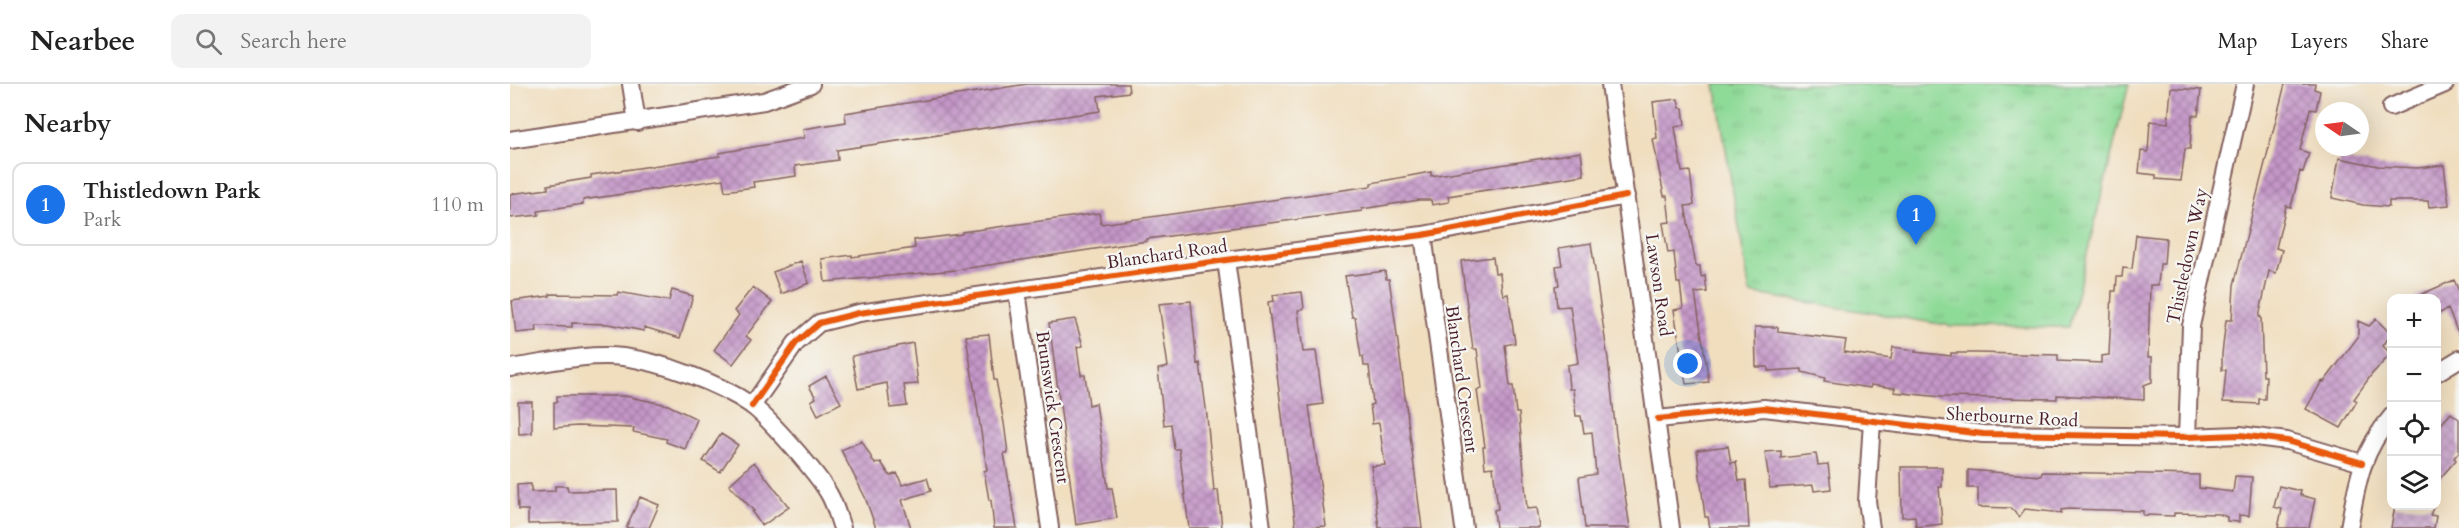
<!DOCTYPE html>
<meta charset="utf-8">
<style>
:root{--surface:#fff;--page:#f2f2f2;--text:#222;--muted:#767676;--line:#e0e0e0;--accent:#1a73e8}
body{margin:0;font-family:Cardo,serif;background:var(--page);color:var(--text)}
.controls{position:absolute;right:18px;bottom:18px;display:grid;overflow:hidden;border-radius:12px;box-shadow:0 6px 24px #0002}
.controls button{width:54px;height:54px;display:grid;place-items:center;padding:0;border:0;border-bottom:2px solid var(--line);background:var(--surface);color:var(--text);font:30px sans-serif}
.compass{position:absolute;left:1805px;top:18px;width:54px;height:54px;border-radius:50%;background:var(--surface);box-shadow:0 6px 24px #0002;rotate:283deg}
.you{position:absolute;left:1178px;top:280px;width:21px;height:21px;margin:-15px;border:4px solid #fff;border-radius:50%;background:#1a73e8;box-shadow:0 0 0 9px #1a73e833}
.badge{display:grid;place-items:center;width:39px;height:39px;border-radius:50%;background:var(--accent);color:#fff;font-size:20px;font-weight:700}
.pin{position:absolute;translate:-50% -50px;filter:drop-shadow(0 2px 3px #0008)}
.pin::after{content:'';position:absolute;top:32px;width:21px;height:18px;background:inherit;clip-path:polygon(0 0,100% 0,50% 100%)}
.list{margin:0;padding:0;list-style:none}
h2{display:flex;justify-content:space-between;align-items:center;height:78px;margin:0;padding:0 24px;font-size:26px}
h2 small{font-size:20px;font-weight:400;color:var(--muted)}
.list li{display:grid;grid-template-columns:39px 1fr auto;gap:18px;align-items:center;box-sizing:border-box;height:84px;margin:0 12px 12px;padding:0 12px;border:2px solid var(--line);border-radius:12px}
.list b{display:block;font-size:22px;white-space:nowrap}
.list p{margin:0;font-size:20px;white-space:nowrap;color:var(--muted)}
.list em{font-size:20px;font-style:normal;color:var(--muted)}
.icon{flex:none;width:33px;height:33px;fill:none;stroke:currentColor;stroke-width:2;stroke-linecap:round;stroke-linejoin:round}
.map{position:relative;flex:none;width:1949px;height:444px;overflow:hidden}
header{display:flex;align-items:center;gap:36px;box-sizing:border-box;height:84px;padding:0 30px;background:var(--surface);border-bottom:2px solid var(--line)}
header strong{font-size:28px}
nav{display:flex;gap:33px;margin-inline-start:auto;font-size:21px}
.search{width:420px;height:54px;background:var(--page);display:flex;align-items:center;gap:15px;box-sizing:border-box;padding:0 21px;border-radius:12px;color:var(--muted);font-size:22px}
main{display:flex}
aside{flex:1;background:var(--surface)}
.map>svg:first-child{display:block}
.park{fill:url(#park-tufts);stroke:#6c7c61;stroke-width:1.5}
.building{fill:url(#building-cross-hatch)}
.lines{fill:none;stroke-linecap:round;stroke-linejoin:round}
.minor-casing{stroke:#84625f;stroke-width:20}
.minor{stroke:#fff;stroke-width:16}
.cycleway-casing{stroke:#f6f6f2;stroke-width:10}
.cycleway{stroke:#e8590c;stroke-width:6}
.labels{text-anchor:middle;stroke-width:4.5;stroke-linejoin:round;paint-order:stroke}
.street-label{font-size:18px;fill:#4a1f2b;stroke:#f6f6f2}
</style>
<header>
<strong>Nearbee</strong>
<div class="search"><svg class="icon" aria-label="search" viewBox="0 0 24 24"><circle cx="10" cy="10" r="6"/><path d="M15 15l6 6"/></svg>Search here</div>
<nav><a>Map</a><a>Layers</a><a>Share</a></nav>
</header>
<main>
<aside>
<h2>Nearby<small></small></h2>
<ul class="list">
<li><span class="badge">1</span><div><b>Thistledown Park</b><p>Park</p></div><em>110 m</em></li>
</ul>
</aside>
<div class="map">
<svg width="1949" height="444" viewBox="0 0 1949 444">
<defs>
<pattern id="park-tufts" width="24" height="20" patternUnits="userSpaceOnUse" patternTransform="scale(1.5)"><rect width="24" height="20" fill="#8eda97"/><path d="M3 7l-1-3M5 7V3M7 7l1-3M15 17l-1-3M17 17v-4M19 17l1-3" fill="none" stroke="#7cbb82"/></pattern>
<pattern id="building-cross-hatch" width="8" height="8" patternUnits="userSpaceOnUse" patternTransform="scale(1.5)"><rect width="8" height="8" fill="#c497c8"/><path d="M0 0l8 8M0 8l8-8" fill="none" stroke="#a17ba3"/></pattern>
</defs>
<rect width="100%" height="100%" fill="#f6f6f2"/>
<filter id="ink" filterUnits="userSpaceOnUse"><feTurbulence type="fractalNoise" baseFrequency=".0167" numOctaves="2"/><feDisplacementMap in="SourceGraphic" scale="12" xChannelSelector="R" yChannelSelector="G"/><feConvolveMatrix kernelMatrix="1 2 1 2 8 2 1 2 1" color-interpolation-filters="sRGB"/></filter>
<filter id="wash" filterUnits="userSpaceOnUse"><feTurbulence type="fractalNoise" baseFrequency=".008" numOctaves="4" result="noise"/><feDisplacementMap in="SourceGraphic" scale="24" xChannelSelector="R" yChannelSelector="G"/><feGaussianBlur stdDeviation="1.35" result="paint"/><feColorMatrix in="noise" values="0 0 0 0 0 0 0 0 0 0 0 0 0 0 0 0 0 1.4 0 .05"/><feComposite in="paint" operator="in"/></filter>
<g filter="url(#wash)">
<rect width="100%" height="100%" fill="#f0debf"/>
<!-- park -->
<path class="park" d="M1205,0H1619L1559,243L1442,242L1240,209Z"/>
<g id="blocks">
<!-- building -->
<path class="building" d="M517,0H618L619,8L588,12L590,27L327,66L328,76L285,82L286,92L243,98L244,103L215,107L213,95L73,116V120L28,127L29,131L0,134V110L38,105V101L81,94V91L210,72L209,69L294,54L293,45L336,38L335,29Z
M1775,0H1805L1804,5L1810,7L1806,26L1800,25L1790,66L1799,69L1793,88L1790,87L1781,123L1776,122L1766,164L1772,166L1766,189L1759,187L1749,233H1751L1753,292H1756L1755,315H1749V320L1713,318L1716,286H1712V270L1716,236H1722L1724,201Z
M1661,4L1691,6L1688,32L1682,31L1680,65H1675L1671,97L1646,95V91L1629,89L1631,67L1638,68L1640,37L1658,39Z
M1168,15L1170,24H1173L1175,41L1165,43L1172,88L1180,87L1184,121L1175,122L1186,182H1190L1191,193L1195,192L1197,208L1185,209L1199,298L1176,300L1164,226L1173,224L1170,199H1167L1164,168L1158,169L1153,139L1160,138L1157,112H1154L1143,55L1147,54L1143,18Z
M1071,68L1074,91L938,112L939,118L922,121L921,116H909L852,125V127L637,155V157L446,186L315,198L312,175L342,171V173L405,164L404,156L452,150V148L589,129L591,140L861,102V99L921,88V92L934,90Z
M1829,74L1868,82L1907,84L1934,81L1939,121L1919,123L1918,117H1879V123L1853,121L1822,114Z
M1626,151L1656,154L1654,180H1650L1648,201H1640L1638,273H1642V298L1634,301V316L1547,311V315L1431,313L1384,308L1385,304L1361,301L1360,304L1314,297L1315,294L1292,288V285L1258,287V283H1246L1245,243H1268V248L1336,256L1334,268L1381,275L1383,263L1406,266L1405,268L1441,272V269H1467L1548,271V277L1591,279V272L1599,271L1602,207H1606L1607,193H1612L1613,184L1622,185Z
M1081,159L1098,275L1106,351L1120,444H1075L1069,393L1086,390L1082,348L1074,349L1071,332H1066L1063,305H1059L1057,281L1068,279L1060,222L1047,223L1045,202L1049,201L1046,182L1052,181L1049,164Z
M983,173L985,189H990L992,207L994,211L998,210L1005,259L995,261L1000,302H1003L1006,329H1009L1017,425L1027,424L1030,444H986L984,426L988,425L983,383L975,384L973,363H975L967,306L972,305L967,265H963L951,177Z
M291,177L299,199L271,210L263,188Z
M875,187L876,195H879L885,236L912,444H869L861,382L875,381L869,339L862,340V336L860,321L863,320L859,282H854L853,273H851L845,233H842L835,192Z
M1944,196L1949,207V251L1938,225L1926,231V214H1903Z
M243,203L262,218L236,252L241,256L223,280L204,266L229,231L224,227Z
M162,206L183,212L170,254L134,243V247L98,240L62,239V243L26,242L27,247L6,249L2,217L40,212V210L107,211L108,208L159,217Z
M792,208L794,225L788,226L793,268L806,267L813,320L799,322L816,442L786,444L758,218L764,217L763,211Z
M681,217L687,280L690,279L697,332L704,407L708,406L712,444H679L669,365H664L661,340L654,341L648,285L658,283L649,220Z
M565,235L573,262L567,263L571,291H575L579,321L586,319L598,404H602L607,434L566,441L539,239Z
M1866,235L1881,250L1873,262L1881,270L1862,290L1844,315L1847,317L1831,344L1796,325L1812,297L1814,298L1848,253V237L1859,242Z
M479,250L484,296H486L494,339L498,369H494L507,444H484L481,416H479L474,387L477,386L456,252Z
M403,259L408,300L394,301L397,322L380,324L377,299L348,305L342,272Z
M316,292L331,319L308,331L301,317L306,314L299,302Z
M47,312H115L158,321L187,335L175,365L156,358L157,355L123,348L124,344L67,342L44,344V318H47Z
M8,318H22V349L9,350Z
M1941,329L1949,335V368L1944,374L1946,376L1926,399V346Z
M211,350L228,361L210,388L193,377Z
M352,357L365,380L371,378L380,392L387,389L392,401L417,394L421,407L392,416L401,444H366L355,413L331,366Z
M1218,362L1221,379L1226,378L1229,397L1236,396L1239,444H1200L1198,433H1195L1187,366Z
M1271,367V374L1306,370L1308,381L1318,380L1321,405L1304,407L1303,401L1260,404L1255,368Z
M244,378L279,423L252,442L242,428L244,427L219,401Z
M1391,383H1432V403H1429L1432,440L1406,443L1405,432L1392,433Z
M1458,386L1531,392L1532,388L1689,391V404L1723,408L1725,392L1742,393L1739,432L1729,431V438L1717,437V433L1709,430L1664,429V432L1633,431V427L1558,425L1551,426V429L1515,425L1509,433L1501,424L1468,423V404H1458Z
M21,400V408L45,407V402H57L58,407L107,406L108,438L18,440V426H8L7,401Z
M1769,402L1791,407L1790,411L1805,415L1799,444H1768L1772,425L1764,423Z
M130,413L149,421L139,444H116Z
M1885,422H1924L1920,431L1926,432L1924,444H1881Z"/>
</g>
</g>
<g filter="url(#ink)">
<use href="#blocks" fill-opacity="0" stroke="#84625f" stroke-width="1.5"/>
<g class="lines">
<defs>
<path id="minor" d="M121,0L127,38
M1100,0L1161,444
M1881,23L1935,0
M0,56L254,17L301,0
M913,151L954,444
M716,176L752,444
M507,207L540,444
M0,284C36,279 76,269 113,273C152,278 209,299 241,321C259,334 308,390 319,410C325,420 328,433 332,444
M1926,289L1949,275
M242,322L286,259L309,239L349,229L716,176L913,151L1116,112
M1148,335L1254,324L1473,350L1677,353L1730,351L1777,357L1852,379
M1677,353L1681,242L1735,0
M1361,444L1357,417L1362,337
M1839,444C1847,399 1851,368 1882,332"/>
</defs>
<!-- minor casing -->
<use href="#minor" class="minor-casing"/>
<!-- minor -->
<use href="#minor" class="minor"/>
<defs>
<path id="cycleway" d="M242,322L286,259L309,239L349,229L716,176L913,151L1116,112
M1148,335L1254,324L1473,350L1677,353L1730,351L1777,357L1852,379"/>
</defs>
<!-- cycleway casing -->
<use href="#cycleway" class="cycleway-casing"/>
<!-- cycleway -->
<use href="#cycleway" class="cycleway"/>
</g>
</g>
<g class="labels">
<!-- street labels -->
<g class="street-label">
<text transform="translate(657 170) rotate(-8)" y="6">Blanchard Road</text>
<text transform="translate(1677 172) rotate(-78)" y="6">Thistledown Way</text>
<text transform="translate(1149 201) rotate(82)" y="6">Lawson Road</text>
<text transform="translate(952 295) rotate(82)" y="6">Blanchard Crescent</text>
<text transform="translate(543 323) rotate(82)" y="6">Brunswick Crescent</text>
<text transform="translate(1502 333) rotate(3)" y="6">Sherbourne Road</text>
</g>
</g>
</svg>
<div class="controls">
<button>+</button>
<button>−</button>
<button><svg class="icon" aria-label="locate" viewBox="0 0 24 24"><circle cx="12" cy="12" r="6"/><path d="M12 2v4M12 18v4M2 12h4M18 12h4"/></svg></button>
<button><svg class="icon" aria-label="layers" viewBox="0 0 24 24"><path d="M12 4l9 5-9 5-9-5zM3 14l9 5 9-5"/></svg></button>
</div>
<svg class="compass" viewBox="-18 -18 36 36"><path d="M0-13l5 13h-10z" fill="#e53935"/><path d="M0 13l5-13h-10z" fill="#767676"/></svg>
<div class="you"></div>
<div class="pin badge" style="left:1406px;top:161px">1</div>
</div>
</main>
